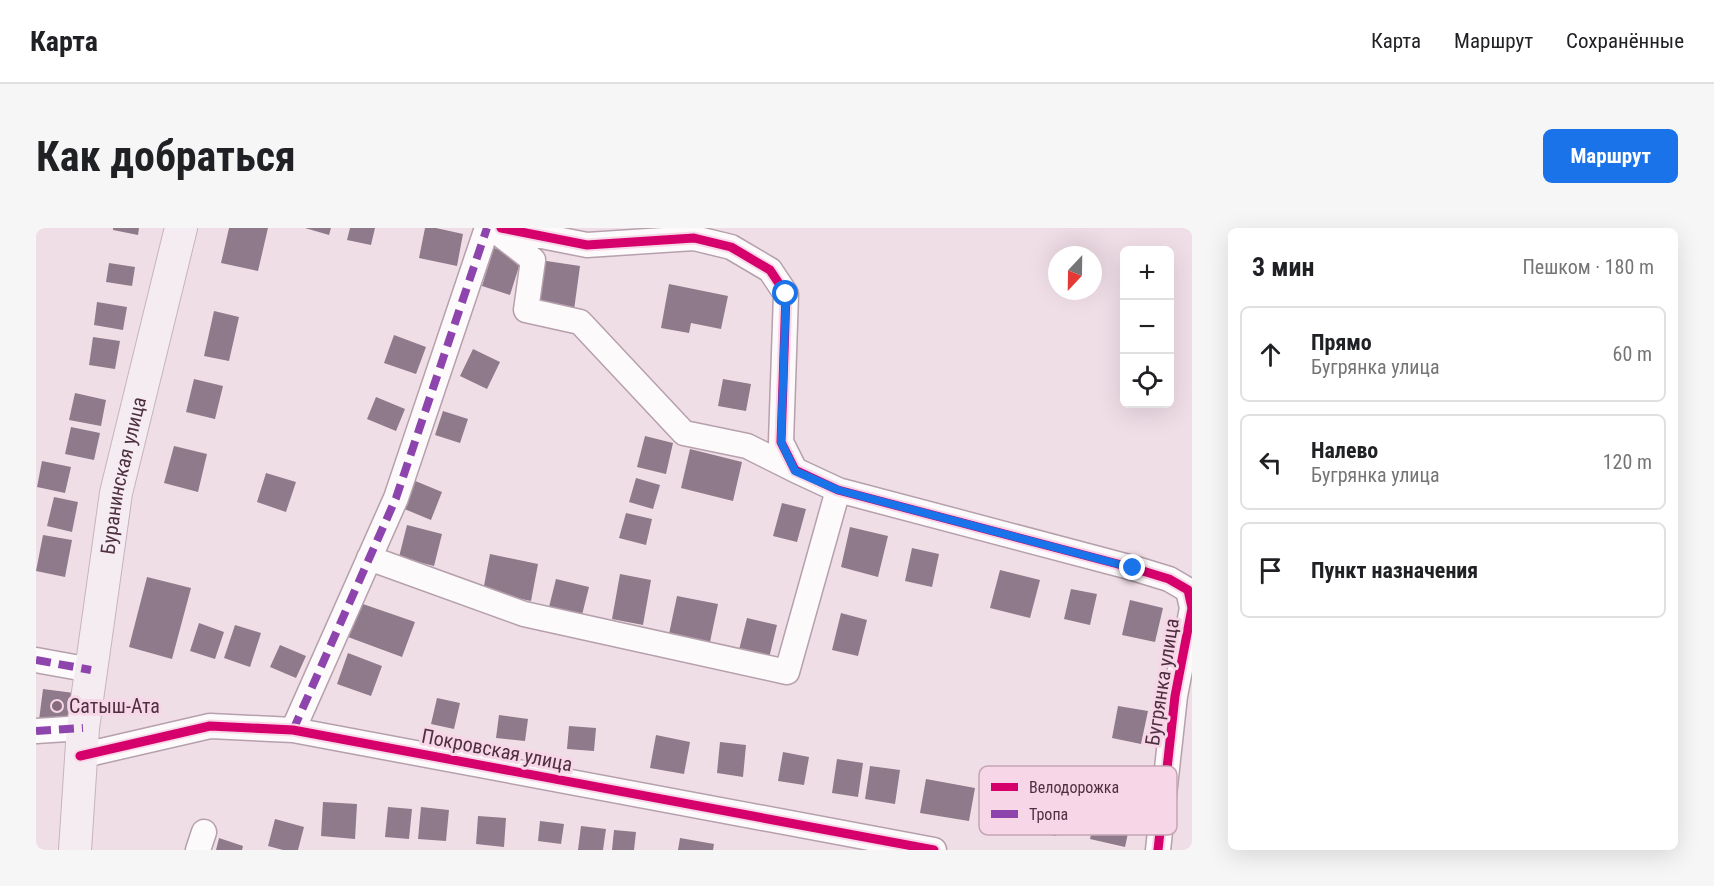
<!DOCTYPE html>
<html lang="ru">
<meta charset="utf-8">
<style>
:root{--surface:#fff;--page:#f6f6f6;--text:#202124;--muted:#757577;--line:#e0e0e0;--accent:#1a73e8}
body{margin:0;font-family:"Roboto Condensed",sans-serif;background:var(--page);color:var(--text)}
.controls{position:absolute;right:18px;top:18px;display:grid;overflow:hidden;border-radius:9px;box-shadow:0 6px 24px #0002}
.controls button{width:54px;height:54px;display:grid;place-items:center;padding:0;border:0;border-bottom:2px solid var(--line);background:var(--surface);color:var(--text);font:30px sans-serif}
.compass{position:absolute;left:1012px;top:18px;width:54px;height:54px;border-radius:50%;background:var(--surface);box-shadow:0 6px 24px #0002;rotate:202deg}
.stop{position:absolute;width:18px;height:18px;margin:-14px;border:4px solid #1a73e8;border-radius:50%;background:#fff}
.stop.end{background:#1a73e8;border-color:#fff;box-shadow:0 2px 6px #0008}
.list{margin:0;padding:0;list-style:none}
h2{display:flex;justify-content:space-between;align-items:center;height:78px;margin:0;padding:0 24px;font-size:26px}
h2 small{font-size:20px;font-weight:400;color:var(--muted)}
.list li{display:grid;grid-template-columns:39px 1fr auto;gap:18px;align-items:center;box-sizing:border-box;height:96px;margin:0 12px 12px;padding:0 12px;border:2px solid var(--line);border-radius:9px}
.list b{display:block;font-size:22px;white-space:nowrap}
.list p{margin:0;font-size:20px;white-space:nowrap;color:var(--muted)}
.list em{font-size:20px;font-style:normal;color:var(--muted)}
.icon{flex:none;width:33px;height:33px;fill:none;stroke:currentColor;stroke-width:2;stroke-linecap:round;stroke-linejoin:round}
.map{position:relative;flex:none;width:1156px;height:622px;overflow:hidden;border-radius:9px}
header{display:flex;align-items:center;gap:36px;box-sizing:border-box;height:84px;padding:0 30px;background:var(--surface);border-bottom:2px solid var(--line)}
header strong{font-size:28px}
nav{display:flex;gap:33px;margin-inline-start:auto;font-size:21px}
.intro{display:flex;align-items:center;justify-content:space-between;box-sizing:border-box;height:144px;padding:0 36px}
h1{margin:0;font-size:42px}
.button{padding:15px 27px;border-radius:9px;background:var(--accent);color:#fff;font-size:21px;font-weight:700}
main{display:flex;gap:36px;padding:0 36px}
aside{flex:1;background:var(--surface);border-radius:9px;box-shadow:0 6px 24px #0002}
.map>svg:first-child{display:block}
.building{fill:#8e7a8a}
.lines{fill:none;stroke-linecap:round;stroke-linejoin:round}
.minor-casing{stroke:#b5a0ac;stroke-width:27}
.major-casing{stroke:#c6b3bd;stroke-width:34}
.minor{stroke:#fdfafb;stroke-width:24}
.major{stroke:#f5ecf1;stroke-width:32}
.quiet{stroke:#8e44ad;stroke-width:8;stroke-dasharray:15 8;stroke-linecap:butt}
.cycleway-casing{stroke:#f7d7e7;stroke-width:13}
.cycleway{stroke:#d6006c;stroke-width:9}
.route{stroke:#1a73e8;stroke-width:8}
.poi-dot{fill:#876d7b;stroke:#f7d7e7;stroke-width:2}
.labels{text-anchor:middle;stroke-width:6;stroke-linejoin:round;paint-order:stroke}
.street-label{font-size:20px;fill:#4f3041;stroke:#f7d7e7}
.poi-label{font-size:20px;fill:#4f3041;stroke:#f7d7e7;text-anchor:start}
.key{fill:#f7d7e7;stroke:#c5a5b5;stroke-width:1.5}
.key-label{font-size:16px;fill:#4f3041}
</style>
<header>
<strong>Карта</strong>
<nav><a>Карта</a><a>Маршрут</a><a>Сохранённые</a></nav>
</header>
<div class="intro"><h1>Как добраться</h1><a class="button">Маршрут</a></div>
<main>
<div class="map">
<svg width="1156" height="622" viewBox="0 0 1156 622">
<rect width="100%" height="100%" fill="#f0dee7"/>
<!-- building -->
<path class="building" d="M77,0H103L102,7L77,2Z
M193,0H232L222,43L185,35Z
M269,0H295L293,7Z
M314,0H339L335,17L311,12Z
M389,0H400L427,6L421,38L383,30Z
M458,20L486,29L474,67L446,58Z
M504,32L544,38L538,82L497,76Z
M73,35L99,39L96,58L70,54Z
M633,56L692,68L685,101L655,95L653,105L625,100Z
M61,74L91,79L87,102L58,97Z
M178,83L203,89L193,133L168,128Z
M358,107L390,119L380,146L348,135Z
M57,109L84,113L79,141L53,137Z
M437,121L464,134L451,161L424,148Z
M158,151L187,158L179,191L150,184Z
M687,151L715,156L710,183L682,178Z
M39,165L70,172L65,198L33,192Z
M340,169L369,181L360,203L331,191Z
M407,183L432,191L424,215L399,207Z
M35,199L64,205L58,232L29,226Z
M609,208L637,215L630,246L601,239Z
M138,218L171,226L162,264L128,255Z
M654,221L706,234L697,273L645,260Z
M6,233L35,239L29,265L1,259Z
M230,245L260,254L250,284L221,274Z
M600,250L624,257L617,281L593,274Z
M377,252L406,264L395,292L366,280Z
M18,269L42,274L36,304L11,298Z
M746,275L770,281L761,314L737,308Z
M590,285L616,291L610,317L583,310Z
M371,297L406,306L398,338L363,329Z
M814,299L852,308L842,349L805,339Z
M7,307L36,312L29,349L0,343Z
M876,320L903,326L896,359L869,353Z
M454,326L502,336L495,373L447,363Z
M964,342L1004,352L994,390L954,380Z
M584,346L615,352L607,397L576,391Z
M111,349L155,360L136,431L93,419Z
M520,351L553,359L546,387L513,379Z
M1035,361L1061,366L1054,397L1028,391Z
M641,368L682,376L674,414L633,406Z
M1094,372L1127,380L1119,414L1086,407Z
M324,375L379,394L366,429L312,409Z
M805,385L831,392L822,428L796,422Z
M711,390L741,397L733,430L703,422Z
M163,395L188,404L179,431L154,423Z
M199,397L225,405L214,439L188,430Z
M244,417L270,428L260,450L234,439Z
M312,425L346,438L335,468L301,456Z
M7,461L38,465L35,496L3,492Z
M401,470L424,475L418,501L395,496Z
M1082,478L1112,483L1105,516L1076,510Z
M463,487L492,491L489,513L460,510Z
M533,498L560,500L558,523L531,521Z
M620,507L654,514L648,546L614,540Z
M684,514L710,517L707,549L681,545Z
M747,524L773,529L768,557L742,553Z
M801,531L827,535L822,569L796,565Z
M834,538L864,542L859,576L829,571Z
M890,551L939,560L933,593L884,585Z
M994,570L1025,575L1020,608L988,602Z
M287,574L321,576L319,611L285,608Z
M352,579L376,581L373,611L349,609Z
M385,579L413,582L410,613L382,611Z
M442,588L470,590L468,619L440,616Z
M1059,588L1094,596L1089,619L1054,611Z
M239,591L268,599L262,622H247L232,618Z
M504,593L528,596L525,616L502,613Z
M545,598L570,601L567,622H542Z
M578,602L600,604L598,622H576Z
M183,610L207,618L206,622H180Z
M644,610L678,616L677,622H642Z"/>
<g class="lines">
<defs>
<path id="minor" d="M465,0L551,17L658,10L695,19L734,42L750,66L745,214L759,242L802,262L1097,340L1133,351L1152,362L1156,380L1139,468L1122,622
M457,1L497,32L490,82L544,94L648,205L711,218L759,242
M333,330L488,386L751,444L802,262
M0,432L55,442
M257,502L360,270L451,0
M0,503L47,500
M44,528L174,498L257,502L898,622
M162,622L168,604"/>
<g id="major">
<path id="s1" d="M39,622L47,500L80,265L145,0"/>
</g>
</defs>
<!-- minor casing -->
<use href="#minor" class="minor-casing"/>
<!-- major casing -->
<use href="#major" class="major-casing"/>
<!-- minor -->
<use href="#minor" class="minor"/>
<!-- major -->
<use href="#major" class="major"/>
<!-- quiet -->
<path class="quiet" d="M0,432L55,442
M257,502L360,270L451,0
M0,503L47,500"/>
<defs>
<path id="cycleway" d="M465,0L551,17L658,10L695,19L734,42L750,66L745,214L759,242L802,262L1097,340L1133,351L1152,362L1156,380L1139,468L1122,622
M44,528L174,498L257,502L898,622"/>
</defs>
<!-- cycleway casing -->
<use href="#cycleway" class="cycleway-casing"/>
<!-- cycleway -->
<use href="#cycleway" class="cycleway"/>
</g>
<g class="lines">
<!-- route -->
<path class="route" d="M750,66L745,214L759,243L802,262L1097,340"/>
</g>
<!-- markers -->
<circle class="poi-dot" cx="21" cy="478" r="6"/>
<g class="labels">
<!-- street labels -->
<g class="street-label">
<text dy="7" stroke="none"><textPath href="#s1" startOffset="378">Буранинская улица</textPath></text>
<text transform="translate(1126 454) rotate(-81)" y="7">Бугрянка улица</text>
<text transform="translate(461 522) rotate(11)" y="7">Покровская улица</text>
</g>
<!-- poi labels -->
<g class="poi-label">
<text x="33" y="485">Сатыш-Ата</text>
</g>
</g>
<!-- legend -->
<rect x="943" y="538" width="198" height="69" rx="9" class="key"/>
<rect x="955" y="555" width="27" height="8" fill="#d6006c"/>
<rect x="955" y="582" width="27" height="8" fill="#8e44ad"/>
<g class="key-label">
<text x="993" y="565">Велодорожка</text>
<text x="993" y="592">Тропа</text>
</g>
</svg>
<div class="controls">
<button>+</button>
<button>−</button>
<button><svg class="icon" aria-label="locate" viewBox="0 0 24 24"><circle cx="12" cy="12" r="6"/><path d="M12 2v4M12 18v4M2 12h4M18 12h4"/></svg></button>
</div>
<svg class="compass" viewBox="-18 -18 36 36"><path d="M0-13l5 13h-10z" fill="#e53935"/><path d="M0 13l5-13h-10z" fill="#757577"/></svg>
<div class="stop" style="left:750px;top:66px"></div>
<div class="stop end" style="left:1097px;top:340px"></div>
</div>
<aside>
<h2>3 мин<small>Пешком · 180 m</small></h2>
<ul class="list">
<li><svg class="icon" aria-label="ahead" viewBox="0 0 24 24"><path d="M12 20V5M6 11l6-6 6 6"/></svg><div><b>Прямо</b><p>Бугрянка улица</p></div><em>60 m</em></li>
<li><svg class="icon" aria-label="left" viewBox="0 0 24 24"><path d="M17 20v-9H6M10 6l-5 5 5 5"/></svg><div><b>Налево</b><p>Бугрянка улица</p></div><em>120 m</em></li>
<li><svg class="icon" aria-label="arrive" viewBox="0 0 24 24"><path d="M6 21V4h12l-3 4 3 4H6"/></svg><div><b>Пункт назначения</b></div></li>
</ul>
</aside>
</main>
